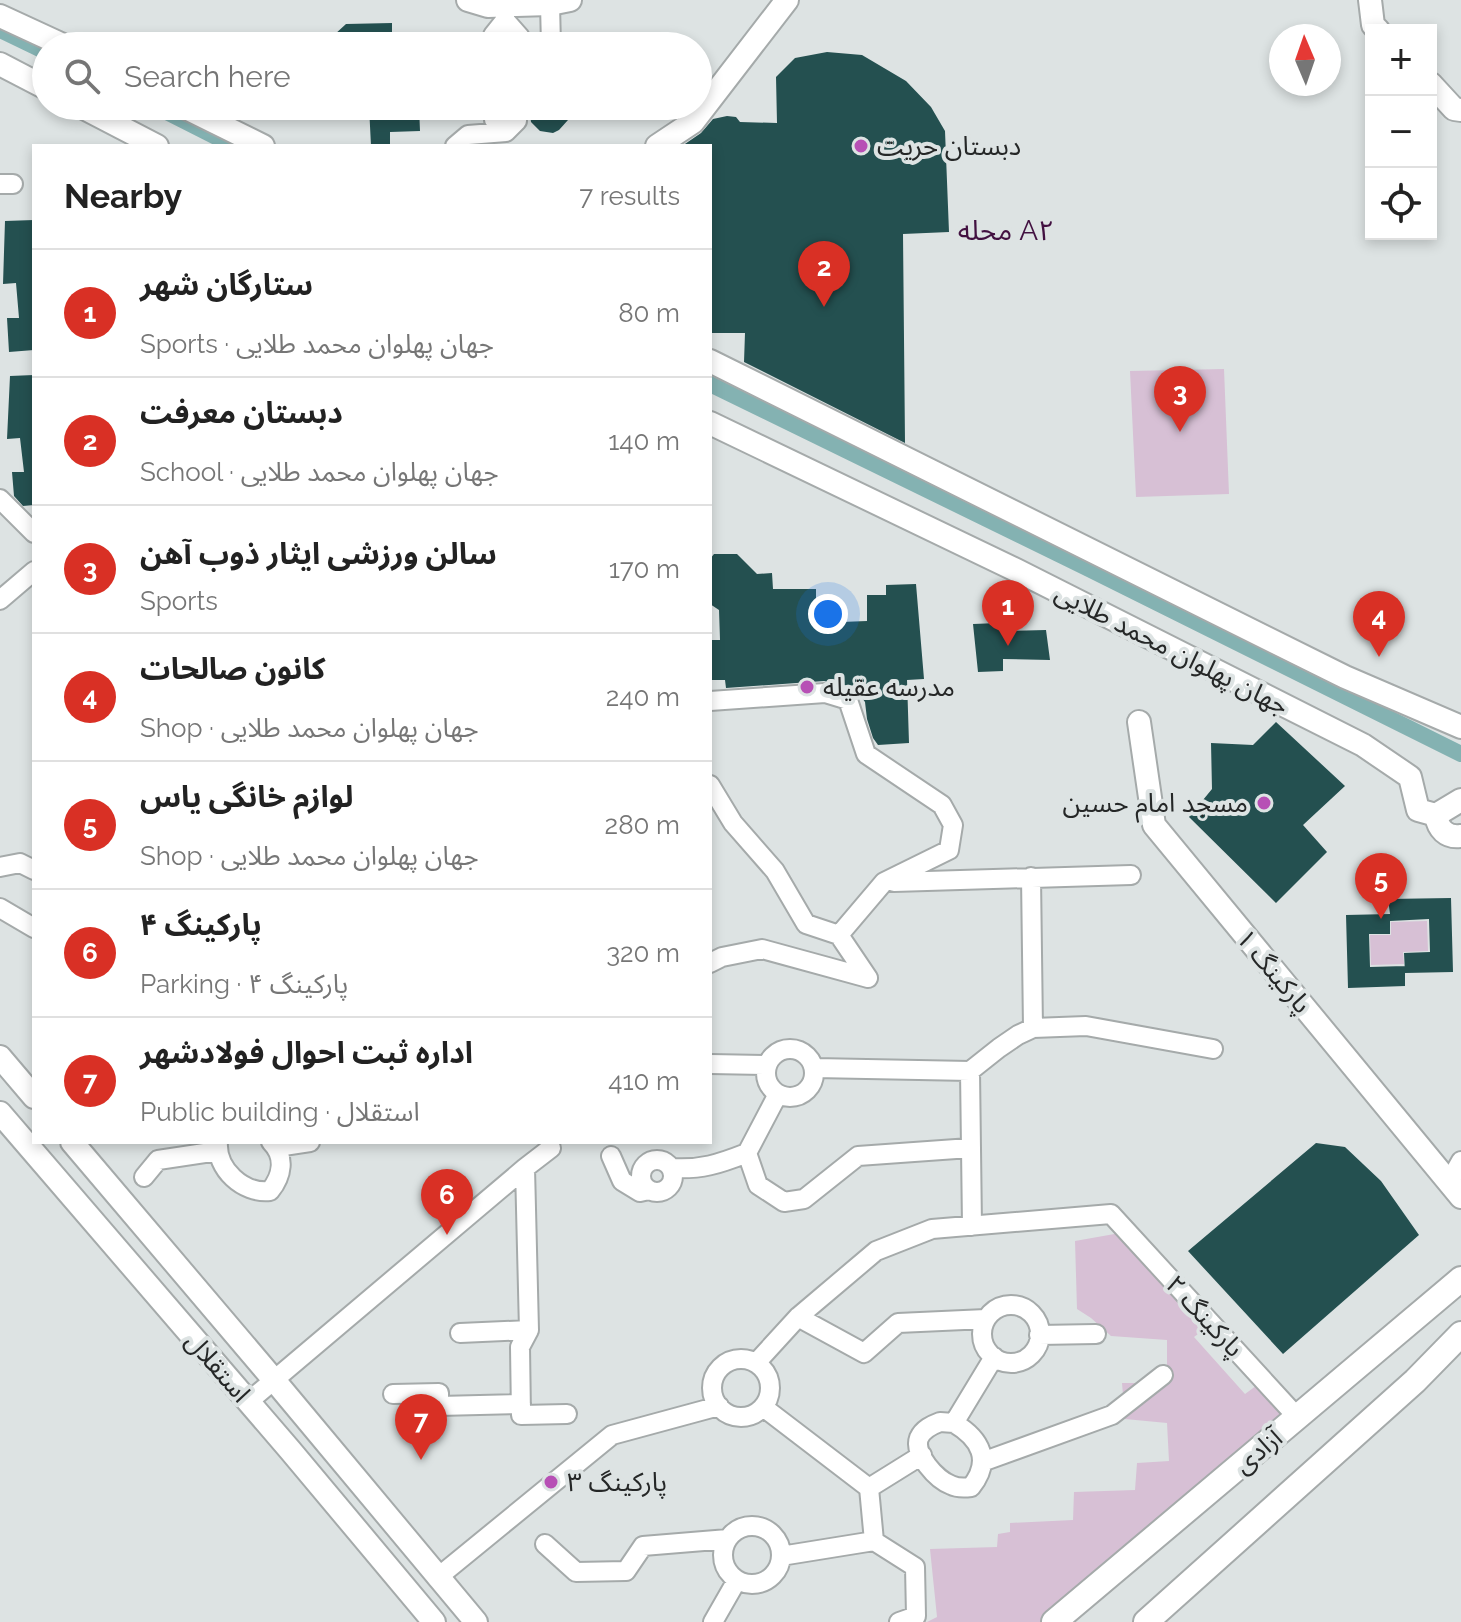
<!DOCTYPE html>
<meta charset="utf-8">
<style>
:root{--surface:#fff;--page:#f6f6f6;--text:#222;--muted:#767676;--line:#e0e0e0;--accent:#d93025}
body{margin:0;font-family:Raleway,"Noto Sans Arabic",sans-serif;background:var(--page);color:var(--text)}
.controls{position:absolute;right:24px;top:24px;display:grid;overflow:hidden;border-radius:0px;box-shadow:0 4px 12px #0003}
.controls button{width:72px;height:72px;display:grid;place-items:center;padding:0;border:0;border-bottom:2px solid var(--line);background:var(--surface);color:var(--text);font:40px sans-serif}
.compass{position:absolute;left:1269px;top:24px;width:72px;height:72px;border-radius:50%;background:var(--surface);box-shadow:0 4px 12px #0003;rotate:358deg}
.you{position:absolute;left:828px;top:614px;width:28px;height:28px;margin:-20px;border:6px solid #fff;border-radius:50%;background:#1a73e8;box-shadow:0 0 0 12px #1a73e833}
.badge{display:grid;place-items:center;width:52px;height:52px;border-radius:50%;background:var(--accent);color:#fff;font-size:26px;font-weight:700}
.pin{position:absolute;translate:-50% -66px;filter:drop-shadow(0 2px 4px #0008)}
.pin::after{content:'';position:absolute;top:42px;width:28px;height:24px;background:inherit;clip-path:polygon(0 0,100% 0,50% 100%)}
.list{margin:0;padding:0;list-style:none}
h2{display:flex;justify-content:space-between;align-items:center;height:104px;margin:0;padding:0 32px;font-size:34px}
h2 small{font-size:26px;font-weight:400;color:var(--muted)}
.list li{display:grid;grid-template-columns:52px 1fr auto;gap:24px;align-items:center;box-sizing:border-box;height:128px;padding:0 32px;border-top:2px solid var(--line)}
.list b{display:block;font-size:30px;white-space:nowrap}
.list p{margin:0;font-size:26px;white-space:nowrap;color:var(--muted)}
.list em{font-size:26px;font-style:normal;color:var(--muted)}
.icon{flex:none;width:44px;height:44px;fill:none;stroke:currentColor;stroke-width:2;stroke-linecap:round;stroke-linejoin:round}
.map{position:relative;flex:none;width:1461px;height:1622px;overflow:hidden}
.search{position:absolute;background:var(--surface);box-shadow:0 4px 12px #0003;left:32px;top:32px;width:680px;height:88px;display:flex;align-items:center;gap:20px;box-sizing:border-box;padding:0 28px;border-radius:44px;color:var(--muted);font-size:30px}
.panel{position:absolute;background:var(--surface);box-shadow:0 4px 12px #0003;left:32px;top:144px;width:680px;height:1000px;border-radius:0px}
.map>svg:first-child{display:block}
.green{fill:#d7c0d5}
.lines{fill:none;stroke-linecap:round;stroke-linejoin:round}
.canal{stroke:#84b2b2;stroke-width:16}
.building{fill:#245050}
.minor-casing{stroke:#a5aaaa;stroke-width:22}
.tertiary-casing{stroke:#a5aaaa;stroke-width:26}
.secondary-casing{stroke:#a5aaaa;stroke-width:28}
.minor{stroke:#fff;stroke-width:18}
.tertiary{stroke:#fff;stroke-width:22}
.secondary{stroke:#fff;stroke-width:24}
.poi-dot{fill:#b750b5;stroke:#dde3e3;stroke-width:3}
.labels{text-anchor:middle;stroke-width:8;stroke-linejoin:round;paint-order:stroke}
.poi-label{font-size:26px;fill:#252727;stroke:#dde3e3;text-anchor:start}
.street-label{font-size:26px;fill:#252727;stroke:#dde3e3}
.neighbourhood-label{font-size:28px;fill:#421141;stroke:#dde3e3}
</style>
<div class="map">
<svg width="1461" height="1622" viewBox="0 0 1461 1622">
<rect width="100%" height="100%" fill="#dde3e3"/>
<!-- green -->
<path class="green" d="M1224,369L1229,494L1136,497L1130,371Z
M1427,921L1428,951L1403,952L1404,964L1371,965L1370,935H1391V922Z
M1120,1233L1202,1331L1194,1337L1245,1394L1260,1383L1282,1411L1278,1423L1044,1622H927L937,1617L930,1549L997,1547L998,1534L1010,1532V1523L1073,1520L1074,1492L1135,1490L1137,1463L1169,1461L1167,1423L1125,1419L1122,1383H1167V1340L1111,1336L1091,1318L1077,1309L1075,1241Z"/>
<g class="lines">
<!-- canal -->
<path class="canal" d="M0,30L46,52
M155,106L234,146
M710,384L1087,568L1461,754"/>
</g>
<!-- building -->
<path class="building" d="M392,23V46H322L346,24Z
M827,52L862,55L906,81L931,107L945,131L949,232L903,234L905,443L744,362L745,333H710V146H682L701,133L713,119L727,116L736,117L740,122L777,123L776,77L795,58Z
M369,106H419L420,131L390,132V146H371Z
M529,106H568V120L559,130L553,133L540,131L531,122Z
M34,220V350L9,352L7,318H19L16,283L3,284L5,221Z
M34,375V505L23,506L14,496L12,472H24L20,438L7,439L10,376Z
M714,554H737L757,574L772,573L773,589H816V623L867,621V595H886V585L916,584L924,679L907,680L909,743L878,745L873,738L867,719L865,702L854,687L824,681L726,688L725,680H710V640H720L719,610L710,604V559Z
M998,623L999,631L1046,630L1050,660L1003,659V671L978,672L973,624Z
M1276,722L1345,786L1303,825L1327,852L1276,903L1189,817L1212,789L1211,743L1253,745Z
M1451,898L1453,972L1405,973L1404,953L1430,952L1429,919L1390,921V916V934H1369L1370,967L1405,966V986L1348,988L1346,915L1390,914L1388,899Z
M1316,1143L1345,1147L1381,1181L1419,1235L1283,1354L1188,1251Z"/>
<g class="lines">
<defs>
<path id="minor" d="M550,4L551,46
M505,20L520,37V46
M493,46V35L505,20V6
M494,106V120L506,132
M455,146L468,135L506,132L517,121V106
M0,184H13
M0,499L34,533
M0,600L34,571
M710,701L825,693L848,700L866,754L942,805L953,825L949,850L884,882L839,935
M710,785L733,823L775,871L806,924L839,935L868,978
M0,867L20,863L34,870
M1031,877L1033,1028
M894,882L1131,875
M0,908L34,928
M710,963L722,957L762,949L868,978
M766 1073a24 24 0 1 1 48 0a24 24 0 1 1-48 0Z
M710,1064L767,1065
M815,1068L970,1071L999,1048L1018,1035L1033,1028L1086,1026L1213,1049
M970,1071L972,1226
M778,1094L747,1153L758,1185L784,1202L804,1199L858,1156L970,1148
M218,1142C216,1169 243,1194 270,1191C282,1176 286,1157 271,1142
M277,1147L310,1142
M611,1156L622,1181L640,1192L649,1190
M641 1176a16 16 0 1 1 32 0a16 16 0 1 1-32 0Z
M525,1168L529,1330L520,1347L521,1415L567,1414
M671,1168C701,1170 719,1164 747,1153
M144,1177L158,1160L218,1151
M1449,1182L1461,1161
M982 1334a29 29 0 1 1 58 0a29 29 0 1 1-58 0Z
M798,1317L864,1353L898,1323L986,1319
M460,1333L529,1330
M1039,1335L1096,1334
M712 1388a29 29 0 1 1 58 0a29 29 0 1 1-58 0Z
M756,1363L798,1317L876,1251L932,1229L1111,1214L1298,1418
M393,1394L439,1393V1406L521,1404
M248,1402L525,1168L551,1148
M763,1407L869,1488L874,1541L915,1567L916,1616L899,1622
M940,1422L954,1423C981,1439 992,1461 971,1487C964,1488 957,1488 951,1485C937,1480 913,1454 919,1438C923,1429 932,1425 940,1422Z
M954,1423L994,1357
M982,1462L1112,1415L1163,1375
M869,1488L922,1455
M723 1555a29 29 0 1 1 58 0a29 29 0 1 1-58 0Z
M545,1544L576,1572L626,1571L643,1546L728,1539
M781,1556L874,1541
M437,1578L612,1435L719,1406
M713,1622L737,1580"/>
<path id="tertiary" d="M468,0L488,6L550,4L570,0
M1370,0L1373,25L1378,30
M0,16L65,46
M0,64L46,88
M1431,84L1454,109L1461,110
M80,106L157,146
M182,106L263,146
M657,146L693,122L787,0
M710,361L1345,677L1461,727
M710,423L1016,570L1363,745L1410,777L1418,810L1436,815
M1139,722L1154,825L1461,1197
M1461,800L1436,815C1438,829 1446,838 1461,836
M0,1057L34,1097
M0,1113L290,1450L434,1622
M72,1142L274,1380L476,1622"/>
<path id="secondary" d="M1054,1622L1461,1279
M1146,1622L1415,1381L1461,1334"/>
</defs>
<!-- minor casing -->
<use href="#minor" class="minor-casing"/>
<!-- tertiary casing -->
<use href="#tertiary" class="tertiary-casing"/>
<!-- secondary casing -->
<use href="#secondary" class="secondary-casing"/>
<!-- minor -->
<use href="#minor" class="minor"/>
<!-- tertiary -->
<use href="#tertiary" class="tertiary"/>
<!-- secondary -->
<use href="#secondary" class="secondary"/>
</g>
<!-- markers -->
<g class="poi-dot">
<circle cx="861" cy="146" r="8"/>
<circle cx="807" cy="687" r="8"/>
<circle cx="1264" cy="803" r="8"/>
<circle cx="551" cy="1482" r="8"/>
</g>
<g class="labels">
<!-- poi labels -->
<g class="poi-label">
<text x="877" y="155">دبستان حریت</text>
<text x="823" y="696">مدرسه عقیله</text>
<text x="1248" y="812" text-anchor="end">مسجد امام حسین</text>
<text x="567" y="1491">پارکینگ ۳</text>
</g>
<!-- street labels -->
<g class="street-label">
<text transform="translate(1172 649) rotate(27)" y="9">جهان پهلوان محمد طلایی</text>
<text transform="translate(1274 971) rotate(50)" y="9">پارکینگ ۱</text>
<text transform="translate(1205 1316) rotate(47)" y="9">پارکینگ ۲</text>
<text transform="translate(218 1367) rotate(49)" y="9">استقلال</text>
<text transform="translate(1258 1451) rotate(-40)" y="9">آزادی</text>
</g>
<!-- neighbourhood labels -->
<g class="neighbourhood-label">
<text x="1006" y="240">محله A۲</text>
</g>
</g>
</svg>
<div class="controls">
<button>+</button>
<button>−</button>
<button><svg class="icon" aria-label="locate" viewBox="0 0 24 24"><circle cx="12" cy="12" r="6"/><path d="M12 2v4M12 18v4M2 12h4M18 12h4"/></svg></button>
</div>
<svg class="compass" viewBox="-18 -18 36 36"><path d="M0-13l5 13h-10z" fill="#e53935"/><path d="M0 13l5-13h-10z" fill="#767676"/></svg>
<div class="you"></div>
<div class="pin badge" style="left:1008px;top:646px">1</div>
<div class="pin badge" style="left:824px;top:307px">2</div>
<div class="pin badge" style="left:1180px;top:432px">3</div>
<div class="pin badge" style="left:1379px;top:657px">4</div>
<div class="pin badge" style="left:1381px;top:919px">5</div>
<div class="pin badge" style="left:447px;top:1235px">6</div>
<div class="pin badge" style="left:421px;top:1460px">7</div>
<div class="search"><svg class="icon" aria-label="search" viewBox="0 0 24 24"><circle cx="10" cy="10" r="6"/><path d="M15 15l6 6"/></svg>Search here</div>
<section class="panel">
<h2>Nearby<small>7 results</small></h2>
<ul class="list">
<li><span class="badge">1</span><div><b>ستارگان شهر</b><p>Sports · جهان پهلوان محمد طلایی</p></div><em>80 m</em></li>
<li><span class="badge">2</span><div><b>دبستان معرفت</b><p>School · جهان پهلوان محمد طلایی</p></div><em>140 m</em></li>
<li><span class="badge">3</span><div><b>سالن ورزشی ایثار ذوب آهن</b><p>Sports</p></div><em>170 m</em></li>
<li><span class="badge">4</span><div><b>کانون صالحات</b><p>Shop · جهان پهلوان محمد طلایی</p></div><em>240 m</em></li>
<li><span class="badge">5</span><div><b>لوازم خانگی یاس</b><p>Shop · جهان پهلوان محمد طلایی</p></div><em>280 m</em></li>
<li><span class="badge">6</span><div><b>پارکینگ ۴</b><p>Parking · پارکینگ ۴</p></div><em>320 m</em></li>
<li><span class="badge">7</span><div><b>اداره ثبت احوال فولادشهر</b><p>Public building · استقلال</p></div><em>410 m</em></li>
</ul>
</section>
</div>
